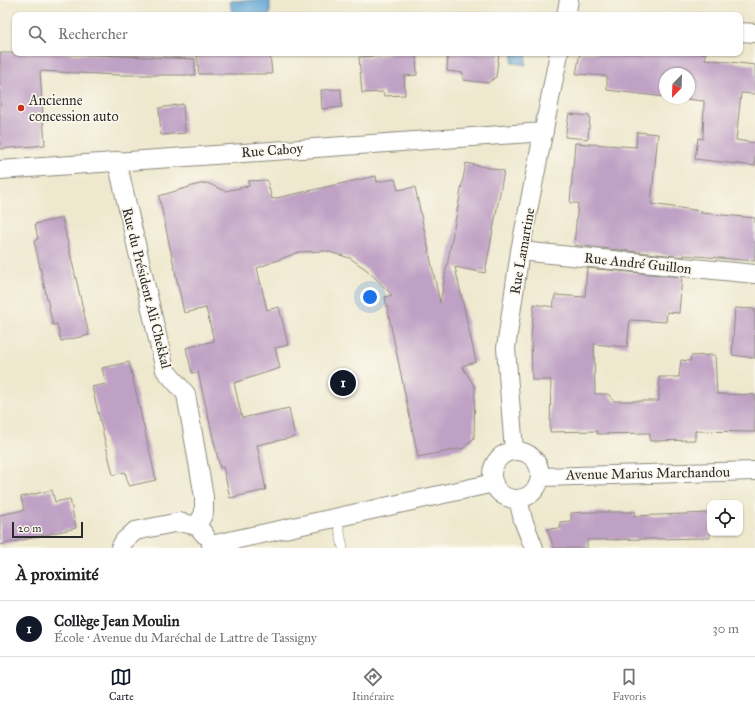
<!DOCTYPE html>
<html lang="fr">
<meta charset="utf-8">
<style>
:root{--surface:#fff;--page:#f6f6f6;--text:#202124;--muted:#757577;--line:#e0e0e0;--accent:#111827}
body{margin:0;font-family:"IM FELL Great Primer",serif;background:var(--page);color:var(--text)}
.controls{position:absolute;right:12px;bottom:12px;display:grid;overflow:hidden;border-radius:8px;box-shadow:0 1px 3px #0004}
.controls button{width:36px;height:36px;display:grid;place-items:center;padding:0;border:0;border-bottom:1px solid var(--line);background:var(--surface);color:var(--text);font:20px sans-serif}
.compass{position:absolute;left:659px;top:68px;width:36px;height:36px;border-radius:50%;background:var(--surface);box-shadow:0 1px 3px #0004;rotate:203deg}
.scale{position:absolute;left:12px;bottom:10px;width:71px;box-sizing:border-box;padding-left:4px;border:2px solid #2b2b2b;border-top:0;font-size:11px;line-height:14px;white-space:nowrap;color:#2b2b2b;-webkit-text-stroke:3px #fbf7ec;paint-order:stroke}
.you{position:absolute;left:370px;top:297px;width:14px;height:14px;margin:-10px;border:3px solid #fff;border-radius:50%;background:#1a73e8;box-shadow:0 0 0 6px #1a73e833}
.badge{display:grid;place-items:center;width:26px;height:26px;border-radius:50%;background:var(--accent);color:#fff;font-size:13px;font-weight:700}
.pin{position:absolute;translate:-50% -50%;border:2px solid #fff;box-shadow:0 1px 4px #0006}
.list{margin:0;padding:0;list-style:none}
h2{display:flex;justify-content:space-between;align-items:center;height:52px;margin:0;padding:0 16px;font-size:17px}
h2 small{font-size:13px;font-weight:400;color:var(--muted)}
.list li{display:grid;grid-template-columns:26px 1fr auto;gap:12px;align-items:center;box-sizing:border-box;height:56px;padding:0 16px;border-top:1px solid var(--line)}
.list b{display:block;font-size:15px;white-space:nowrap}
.list p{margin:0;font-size:13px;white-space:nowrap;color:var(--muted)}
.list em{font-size:13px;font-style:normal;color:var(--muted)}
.icon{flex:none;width:22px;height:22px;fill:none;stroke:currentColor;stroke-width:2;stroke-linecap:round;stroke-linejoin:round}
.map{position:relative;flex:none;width:755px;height:548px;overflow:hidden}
.search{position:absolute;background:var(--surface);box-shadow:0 1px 3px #0004;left:12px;right:12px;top:12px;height:44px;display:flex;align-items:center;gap:10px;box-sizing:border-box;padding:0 14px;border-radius:8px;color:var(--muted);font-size:15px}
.sheet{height:108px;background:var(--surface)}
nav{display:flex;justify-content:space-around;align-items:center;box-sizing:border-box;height:56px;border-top:1px solid var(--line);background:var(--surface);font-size:11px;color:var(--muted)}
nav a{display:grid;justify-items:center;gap:2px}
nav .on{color:var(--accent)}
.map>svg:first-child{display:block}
.water{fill:#5da2d3;stroke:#44667f}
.building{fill:#bfa1c5}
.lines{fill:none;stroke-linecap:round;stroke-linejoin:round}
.lane-casing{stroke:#8c8a7c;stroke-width:10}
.street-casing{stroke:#8c8a7c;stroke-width:20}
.lane{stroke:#fff;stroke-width:9}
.street{stroke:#fff;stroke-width:18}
.poi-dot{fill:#c8321e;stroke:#fbf7ec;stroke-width:1.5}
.labels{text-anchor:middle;stroke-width:3.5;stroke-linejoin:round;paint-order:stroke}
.poi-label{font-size:14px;fill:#2b2b2b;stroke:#fbf7ec;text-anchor:start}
.street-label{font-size:14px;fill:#2b2b2b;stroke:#fbf7ec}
</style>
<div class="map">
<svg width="755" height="548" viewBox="0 0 755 548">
<rect width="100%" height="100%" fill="#fbf7ec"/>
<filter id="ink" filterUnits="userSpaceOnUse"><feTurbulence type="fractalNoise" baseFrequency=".025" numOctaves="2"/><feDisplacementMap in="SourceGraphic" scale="8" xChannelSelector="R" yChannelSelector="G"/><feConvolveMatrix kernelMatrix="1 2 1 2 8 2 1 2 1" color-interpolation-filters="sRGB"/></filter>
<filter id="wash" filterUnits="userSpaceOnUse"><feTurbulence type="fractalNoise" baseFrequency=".012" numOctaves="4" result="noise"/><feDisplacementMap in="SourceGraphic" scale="16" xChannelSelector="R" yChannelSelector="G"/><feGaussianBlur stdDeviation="0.9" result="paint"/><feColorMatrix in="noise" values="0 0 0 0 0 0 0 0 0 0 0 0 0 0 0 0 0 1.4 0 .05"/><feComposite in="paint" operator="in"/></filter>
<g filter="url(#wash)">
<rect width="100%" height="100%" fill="#eee8ce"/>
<!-- water -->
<path class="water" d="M270,0V15H232L230,1Z
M513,53H527L526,65L512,63Z"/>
<g id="blocks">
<!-- building -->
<path class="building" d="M0,53H52L195,59V75H117L40,71L45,145L0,149Z
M197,53H270L272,74H199Z
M389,53H416L417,75L404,76L405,95L384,96L383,92L362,93L359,57L389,55Z
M448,53H499L496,77L488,83L463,80V73L447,71Z
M580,53H706L705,59L755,65V94L741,93L736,140L755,143V166L695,159L698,138L703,139L704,101L677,98H689V74H665V97L607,90V76L576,74Z
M341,89L342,107L322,109L321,90Z
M183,104L185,133L161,135L159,108Z
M569,114L590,116L588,139L565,137Z
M637,132L658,134L651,204L701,211V213L755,218V261L684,255V257L574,245L578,203H570L575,143L636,147Z
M466,163L504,171L485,273L455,267L476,362L462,366L475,387L474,438L464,448L418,457L385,297L392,295L367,270L350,258L326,251L299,252L257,268L267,310L279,307L285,332L288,345L275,348L280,368L234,383L242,418L289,408L295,437L257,445L266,490L230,498L223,467L220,468L198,372L192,373L186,348L214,341L206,308L184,313L159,196L196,185L207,183L225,191L249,186L248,181L267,180L272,199L376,176L377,182L395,179L398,190L415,187L440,303Z
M62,218L89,335L61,341L57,324L53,325L34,241L38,239L35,224Z
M587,268L682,277L679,313L667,312L666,322L630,320L627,347L594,344L595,394H608L614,401H659V377H679L681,360L690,361L691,356L715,355L717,394L755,395V432L695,431V440L650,441V433L597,434V431L550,432L551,380H532L531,339L534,304L553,307L555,295L585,297Z
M735,308L755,309V358L732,355Z
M129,362L156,480L129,486L125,472L113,475L92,387L106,384L102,368Z
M52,490L55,502L70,499L76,528L0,545V515L24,510L21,497Z
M589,512H636L633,516L710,513V538L587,540V548H554L547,529L561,528L560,522L571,521V513Z"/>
</g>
</g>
<g filter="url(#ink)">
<use href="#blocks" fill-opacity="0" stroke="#8c8a7c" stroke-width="1"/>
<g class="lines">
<defs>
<path id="lane" d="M337,517L343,548"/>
<path id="street" d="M566,15L569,0
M740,32L755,33
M117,161L165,370L186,394L204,497V513L197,526
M0,170L544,132
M520,251L755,274
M492 475a24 24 0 1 1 48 0a24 24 0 1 1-48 0Z
M514,451L506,348L520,251L559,53
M541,477L755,471
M518,499L523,520L534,548
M211,545L494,483
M120,548L124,541L135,531L179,522L197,526L205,535"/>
</defs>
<!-- lane casing -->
<use href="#lane" class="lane-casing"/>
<!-- street casing -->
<use href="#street" class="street-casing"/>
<!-- lane -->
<use href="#lane" class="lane"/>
<!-- street -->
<use href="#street" class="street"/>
</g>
</g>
<!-- markers -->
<circle class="poi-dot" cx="21" cy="108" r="4"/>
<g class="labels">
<!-- poi labels -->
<g class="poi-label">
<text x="29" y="105">Ancienne<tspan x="29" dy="16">concession auto</tspan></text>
</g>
<!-- street labels -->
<g class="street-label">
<text transform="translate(272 150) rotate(-4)" y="5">Rue Caboy</text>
<text transform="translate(522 251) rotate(-80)" y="5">Rue Lamartine</text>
<text transform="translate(638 263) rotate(6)" y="5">Rue André Guillon</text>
<text transform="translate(147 288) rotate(76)" y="5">Rue du Président Ali Chekkal</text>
<text transform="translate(648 473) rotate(-1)" y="5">Avenue Marius Marchandou</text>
</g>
</g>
</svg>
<div class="controls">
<button><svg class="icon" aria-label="locate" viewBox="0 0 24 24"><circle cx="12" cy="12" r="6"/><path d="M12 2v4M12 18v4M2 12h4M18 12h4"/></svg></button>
</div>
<svg class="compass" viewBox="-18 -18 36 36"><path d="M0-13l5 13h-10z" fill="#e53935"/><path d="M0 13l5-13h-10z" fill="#757577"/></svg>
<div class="scale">20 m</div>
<div class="you"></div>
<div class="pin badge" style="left:343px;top:383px">1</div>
<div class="search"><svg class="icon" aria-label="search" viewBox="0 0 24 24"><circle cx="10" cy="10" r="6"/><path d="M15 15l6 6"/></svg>Rechercher</div>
</div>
<section class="sheet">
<h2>À proximité<small></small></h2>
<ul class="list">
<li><span class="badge">1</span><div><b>Collège Jean Moulin</b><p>École · Avenue du Maréchal de Lattre de Tassigny</p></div><em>30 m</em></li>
</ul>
</section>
<nav>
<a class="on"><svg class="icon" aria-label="map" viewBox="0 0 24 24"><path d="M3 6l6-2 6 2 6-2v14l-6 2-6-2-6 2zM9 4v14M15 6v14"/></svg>Carte</a>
<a><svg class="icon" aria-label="directions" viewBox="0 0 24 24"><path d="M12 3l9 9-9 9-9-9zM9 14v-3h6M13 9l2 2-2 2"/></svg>Itinéraire</a>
<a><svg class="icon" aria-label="saved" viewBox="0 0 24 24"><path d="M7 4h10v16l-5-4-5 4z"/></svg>Favoris</a>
</nav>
